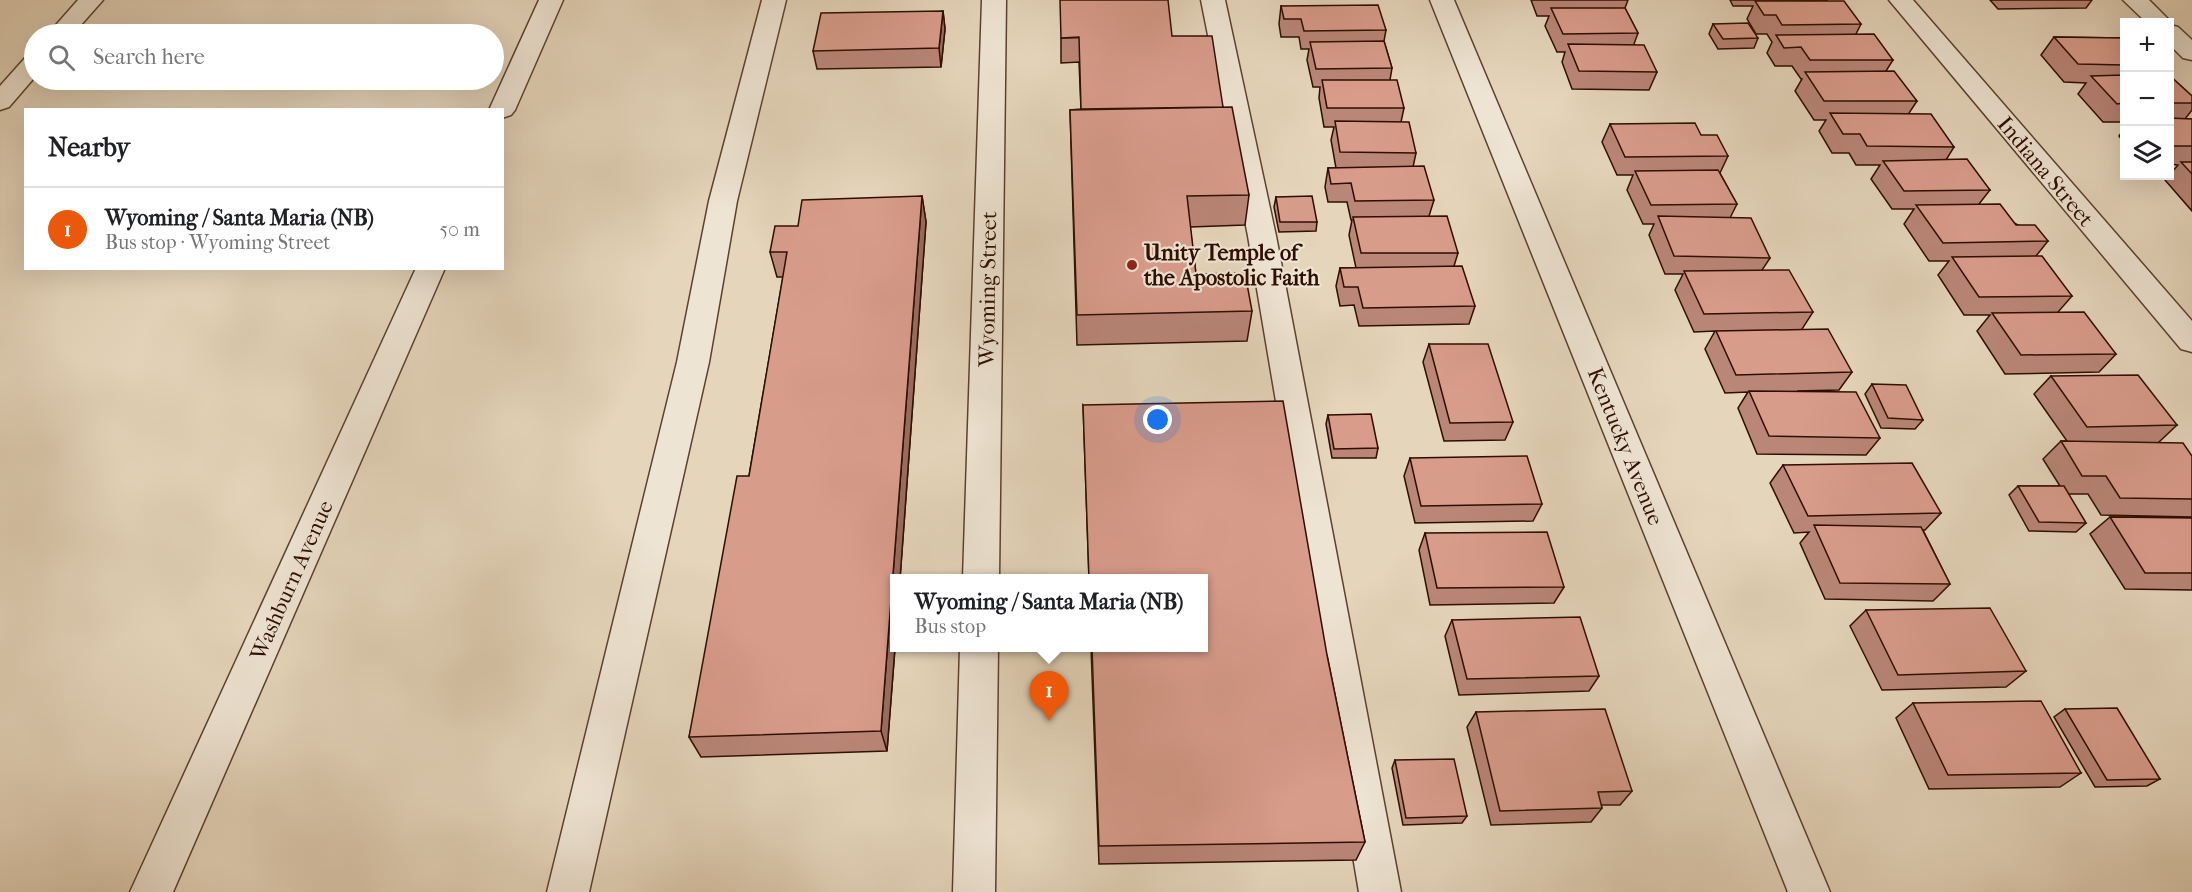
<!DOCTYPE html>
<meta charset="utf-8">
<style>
:root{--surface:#fff;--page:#f6f6f6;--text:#202124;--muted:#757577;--line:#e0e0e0;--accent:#ea580c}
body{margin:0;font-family:"IM FELL French Canon",serif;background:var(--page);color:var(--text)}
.controls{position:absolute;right:18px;top:18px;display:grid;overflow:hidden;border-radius:0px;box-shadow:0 6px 24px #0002}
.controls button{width:54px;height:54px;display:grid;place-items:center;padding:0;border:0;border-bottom:2px solid var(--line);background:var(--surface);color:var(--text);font:30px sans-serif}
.you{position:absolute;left:1158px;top:420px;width:21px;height:21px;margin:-15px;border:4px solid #fff;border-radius:50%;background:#1a73e8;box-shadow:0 0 0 9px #1a73e833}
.badge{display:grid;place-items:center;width:39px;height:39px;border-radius:50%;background:var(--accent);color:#fff;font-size:20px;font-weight:700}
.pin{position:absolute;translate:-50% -50px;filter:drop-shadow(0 2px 3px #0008)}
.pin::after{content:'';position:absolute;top:32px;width:21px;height:18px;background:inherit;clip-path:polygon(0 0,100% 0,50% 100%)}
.popup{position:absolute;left:890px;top:574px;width:318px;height:78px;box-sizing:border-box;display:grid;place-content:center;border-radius:0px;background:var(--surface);filter:drop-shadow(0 2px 4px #0005);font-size:20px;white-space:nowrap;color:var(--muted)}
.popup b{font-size:22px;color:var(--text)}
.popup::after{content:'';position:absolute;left:50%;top:100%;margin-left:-12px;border:12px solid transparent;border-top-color:var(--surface)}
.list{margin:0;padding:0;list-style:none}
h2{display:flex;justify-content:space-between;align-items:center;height:78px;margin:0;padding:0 24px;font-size:26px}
h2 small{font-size:20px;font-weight:400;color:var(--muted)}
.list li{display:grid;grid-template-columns:39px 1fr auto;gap:18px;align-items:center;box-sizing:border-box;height:84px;padding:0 24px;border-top:2px solid var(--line)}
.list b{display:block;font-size:22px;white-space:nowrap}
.list p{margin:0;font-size:20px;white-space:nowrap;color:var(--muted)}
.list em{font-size:20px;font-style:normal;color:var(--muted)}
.icon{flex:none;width:33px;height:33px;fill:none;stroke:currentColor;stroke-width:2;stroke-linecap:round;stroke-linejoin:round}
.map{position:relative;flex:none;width:2192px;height:892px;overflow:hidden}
.search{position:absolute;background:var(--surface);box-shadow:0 6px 24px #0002;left:24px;top:24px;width:480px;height:66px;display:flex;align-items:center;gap:15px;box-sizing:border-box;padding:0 21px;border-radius:33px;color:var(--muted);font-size:22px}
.panel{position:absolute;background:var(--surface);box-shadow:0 6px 24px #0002;left:24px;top:108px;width:480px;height:162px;border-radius:0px}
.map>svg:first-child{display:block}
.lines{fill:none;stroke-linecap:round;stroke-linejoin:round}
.minor-casing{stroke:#5c402f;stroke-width:3}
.minor{fill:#eee4d3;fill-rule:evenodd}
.wall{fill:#ba8678;stroke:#2f0e00;stroke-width:1.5}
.shaded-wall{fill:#976d61;stroke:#2f0e00;stroke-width:1.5}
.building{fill:#d89c8b;stroke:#2f0e00;stroke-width:1.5}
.poi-dot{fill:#8f2418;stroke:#eee4d3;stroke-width:2}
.labels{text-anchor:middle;stroke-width:4.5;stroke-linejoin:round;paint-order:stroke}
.street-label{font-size:22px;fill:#2f0e00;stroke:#eee4d3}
.poi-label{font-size:22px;font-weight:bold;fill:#2f0e00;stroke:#eee4d3;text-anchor:start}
</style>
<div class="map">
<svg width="2192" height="892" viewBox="0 0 2192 892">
<rect width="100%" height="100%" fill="#e5d5bb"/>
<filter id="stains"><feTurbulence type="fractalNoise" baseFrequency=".00333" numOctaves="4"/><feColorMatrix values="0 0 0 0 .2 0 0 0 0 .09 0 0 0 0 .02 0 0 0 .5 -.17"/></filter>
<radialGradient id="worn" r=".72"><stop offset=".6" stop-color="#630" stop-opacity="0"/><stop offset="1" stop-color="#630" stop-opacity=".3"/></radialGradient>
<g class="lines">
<defs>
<path id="minor" d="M78,0H103L73,34H48Z
M539,0H563L515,110L511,115L502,118V110H489Z
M762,0H786L737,201L709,362L589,892H547L677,362L709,201Z
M982,0H1006L999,578H963Z
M1201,0H1225L1276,236L1401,892H1359L1248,236Z
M1430,0H1454L1830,892H1788Z
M1889,0H1913L2192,321V352L2181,349Z
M2123,0H2149L2171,22H2146Z
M2170,25L2178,27L2192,40V60L2183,58L2170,45Z
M34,56V78L9,107L0,110V86L25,58Z
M416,268H445L173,892H130Z
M960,648H998L995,892H953Z"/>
</defs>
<!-- minor casing -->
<use href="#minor" class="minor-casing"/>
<!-- minor -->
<use href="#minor" class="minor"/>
</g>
<!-- wall -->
<path class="wall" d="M1531,0H1628L1625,8L1638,33L1634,44L1657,72L1649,90L1572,89L1562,62L1565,52H1557L1545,26L1549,16H1537Z
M1730,0H1827L1826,1L1861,24L1856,34L1893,60L1886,71L1917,101L1909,113L1954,147L1946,160L1990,190L1979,204L2048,241L2036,256L2072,296L2058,312L2116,354L2099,372L2005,374L1977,331L1990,315H1964L1938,275L1949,261H1929L1904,224L1914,209H1892L1871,179L1880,165H1856L1849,153H1832L1819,131L1826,120H1814L1795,91L1802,79H1801L1792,66H1775L1767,53L1772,42L1767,34H1756L1747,19L1753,6H1733Z
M1990,0H2092L2086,8L1998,9Z
M1281,6L1386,30L1384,41L1392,68L1390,80L1404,108L1401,122L1416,153L1413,167L1434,200L1429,216L1458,253L1454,266L1475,306L1469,324L1359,326L1354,305L1340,306L1336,286L1340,268H1356L1349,235L1352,220H1351L1347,202H1328L1325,187L1328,168H1336L1331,140L1334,127H1324L1319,98L1320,87H1313L1307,60L1309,49H1301L1299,37H1281L1279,24Z
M943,11L945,29L941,67L817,69L813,51Z
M1713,24L1758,38L1754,48L1718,49L1709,34Z
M1172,36L1223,107L1249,195L1245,225L1190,227L1196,274L1252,311L1247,341L1077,345L1070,110L1081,109L1079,62L1061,63V38Z
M2054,37L2124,38V122H2103L2078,94L2086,83L2064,82L2041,55Z
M2169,75L2192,96V110L2185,119H2192V211L2165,180L2178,165L2169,164Z
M1610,124L1701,135L1728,156L1720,173L1737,204L1730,218L1770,258L1762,270L1813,312L1802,329L1852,372L1839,390L1799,391L1880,438L1866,455L1757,454L1738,408L1748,392L1725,393L1705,349L1715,331L1694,332L1675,290L1683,274H1665L1649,235L1654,224H1643L1627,190L1633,175H1617L1602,142Z
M2124,129V143L2119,136Z
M922,196L926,222L900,579H894L895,648L887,751L701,757L689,737L749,476L783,277H777L770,252L798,226Z
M1276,197L1317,222L1316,231L1279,232L1274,207Z
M1429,344L1513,422L1505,440L1444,441L1423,362Z
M2051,376L2177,425L2158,443L2192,456V517L2101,515L2088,494H2068L2086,523L2076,532L2029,531L2009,495L2018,486H2060L2043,459L2061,441H2067L2034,394Z
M1872,384L1923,420L1915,429L1881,428L1865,394Z
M1083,405L1327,655L1365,842L1356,860L1099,864L1091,648H1203V579H1089Z
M1328,415L1378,448L1376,458H1332L1326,424Z
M1410,458L1542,504L1533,521L1415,523L1404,476Z
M1783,465L1941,513L1925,530H1923L1950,584L1933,601L1825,599L1800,543L1809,532L1794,533L1770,483Z
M2110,517L2192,518V590L2125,589L2090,534Z
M1425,533L1564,587L1554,603L1430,605L1419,550Z
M1866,610L2026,671L2006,687L1882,690L1850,626Z
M1452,620L1599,676L1589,691L1459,695L1445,636Z
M1913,703L2081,773L2060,787L1929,789L1896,718Z
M2065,709L2160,779L2147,786L2095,787L2054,717Z
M1476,712L1632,791L1620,805H1601L1602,808L1591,822L1491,825L1467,727Z
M1395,760L1467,816L1462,823L1403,825L1392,768Z"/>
<!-- shaded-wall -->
<path class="shaded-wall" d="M943,11L945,29L941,67L939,48Z
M922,196L926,222L900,579H894L895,648L887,751L881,731Z"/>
<!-- building -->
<path class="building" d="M1060,0H1168L1172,36H1212L1223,107L1081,109L1079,37L1061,38Z
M1755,1H1844L1861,24L1782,25L1776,15H1764Z
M1378,5L1386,30L1304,31L1301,19H1284L1281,6Z
M1551,8H1625L1638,33L1563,34Z
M943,11L939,48L813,51L821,13Z
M1748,23L1758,38L1723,39L1713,24Z
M1874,34L1893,60H1810L1801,47L1784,48L1776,35Z
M2054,37L2124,38V65L2078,64Z
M1384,41L1392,68L1316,69L1310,42Z
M1568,44L1644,45L1657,72L1579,71Z
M1894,71L1917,101H1824L1805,72Z
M2124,75V103L2117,104L2091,76Z
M2169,75L2192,96V103H2169Z
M1322,80H1397L1404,108H1327Z
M1232,107L1249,195L1187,196L1196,274L1245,273L1252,311L1077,315L1070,110Z
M1830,113L1931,114L1954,147L1867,146L1860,134H1843Z
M2169,118L2192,119V146H2169Z
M1335,121L1409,122L1416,153L1340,152Z
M1695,123L1701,135H1717L1728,156L1625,157L1610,124Z
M1967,159L1990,190L1904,191L1883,161Z
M2181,162H2192V174Z
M1424,166L1434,200L1355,201L1351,183L1331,184L1328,168Z
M1718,170L1737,204L1651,205L1635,171Z
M922,196L881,731L689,737L737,476H749L787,252H770L775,226H798L802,200Z
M1312,196L1317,222H1280L1276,197Z
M2000,204L2016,225H2035L2048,241L1943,243L1916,205Z
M1447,216L1458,253H1361L1353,217Z
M1658,216L1751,218L1770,258L1674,256Z
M2042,256L2072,296L1979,297L1952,257Z
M1462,266L1475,306L1363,308L1358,287H1344L1340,268Z
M1789,270L1813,312L1704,314L1684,271Z
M2084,312L2116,354L2021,355L1992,313Z
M1828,329L1852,372L1736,375L1716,331Z
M1429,344H1488L1513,422L1450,423Z
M2138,375L2177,425L2087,427L2051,376Z
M1872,384L1906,385L1923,420L1888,418Z
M1749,391L1856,392L1880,438L1769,436Z
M1283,401L1327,655L1365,842L1099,846L1092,648H1203V579H1089L1083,405Z
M1371,414L1378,448L1334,449L1328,415Z
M2061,441L2183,443L2192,456V499L2120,498L2106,476H2082Z
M1527,456L1542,504L1421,506L1410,458Z
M1912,463L1941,513L1808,516L1783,465Z
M2018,486H2064L2086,523L2039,522Z
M2110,517L2192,518V573H2145Z
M1814,525L1921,527L1950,584L1840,583Z
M1547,532L1564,587L1437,588L1425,533Z
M1990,608L2026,671L1898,675L1866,610Z
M1580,617L1599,676L1467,679L1452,620Z
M2041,701L2081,773L1948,775L1913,703Z
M2117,708L2160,779L2107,780L2065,709Z
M1605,709L1632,791L1598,792L1602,808L1500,811L1476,712Z
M1454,759L1467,816L1406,818L1395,760Z"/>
<!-- markers -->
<circle class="poi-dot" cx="1132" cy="265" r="6"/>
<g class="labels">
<!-- street labels -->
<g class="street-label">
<text transform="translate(2046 171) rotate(50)" y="8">Indiana Street</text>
<text transform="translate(987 289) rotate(-89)" y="8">Wyoming Street</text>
<text transform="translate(1626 446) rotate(68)" y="8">Kentucky Avenue</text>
<text transform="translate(291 580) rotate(-66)" y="8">Washburn Avenue</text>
</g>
<!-- poi labels -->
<g class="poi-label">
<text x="1144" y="260">Unity Temple of<tspan x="1144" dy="25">the Apostolic Faith</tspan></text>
</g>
</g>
<rect width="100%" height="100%" filter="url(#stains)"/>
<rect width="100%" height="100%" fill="url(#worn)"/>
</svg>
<div class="controls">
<button>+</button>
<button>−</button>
<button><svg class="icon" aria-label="layers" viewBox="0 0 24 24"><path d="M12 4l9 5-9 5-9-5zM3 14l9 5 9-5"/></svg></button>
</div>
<div class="you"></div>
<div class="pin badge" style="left:1049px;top:721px">1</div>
<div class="popup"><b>Wyoming / Santa Maria (NB)</b>Bus stop</div>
<div class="search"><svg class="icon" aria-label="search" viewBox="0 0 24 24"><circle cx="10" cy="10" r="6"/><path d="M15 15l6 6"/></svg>Search here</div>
<section class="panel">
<h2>Nearby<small></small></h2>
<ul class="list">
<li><span class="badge">1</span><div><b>Wyoming / Santa Maria (NB)</b><p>Bus stop · Wyoming Street</p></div><em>50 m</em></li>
</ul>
</section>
</div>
